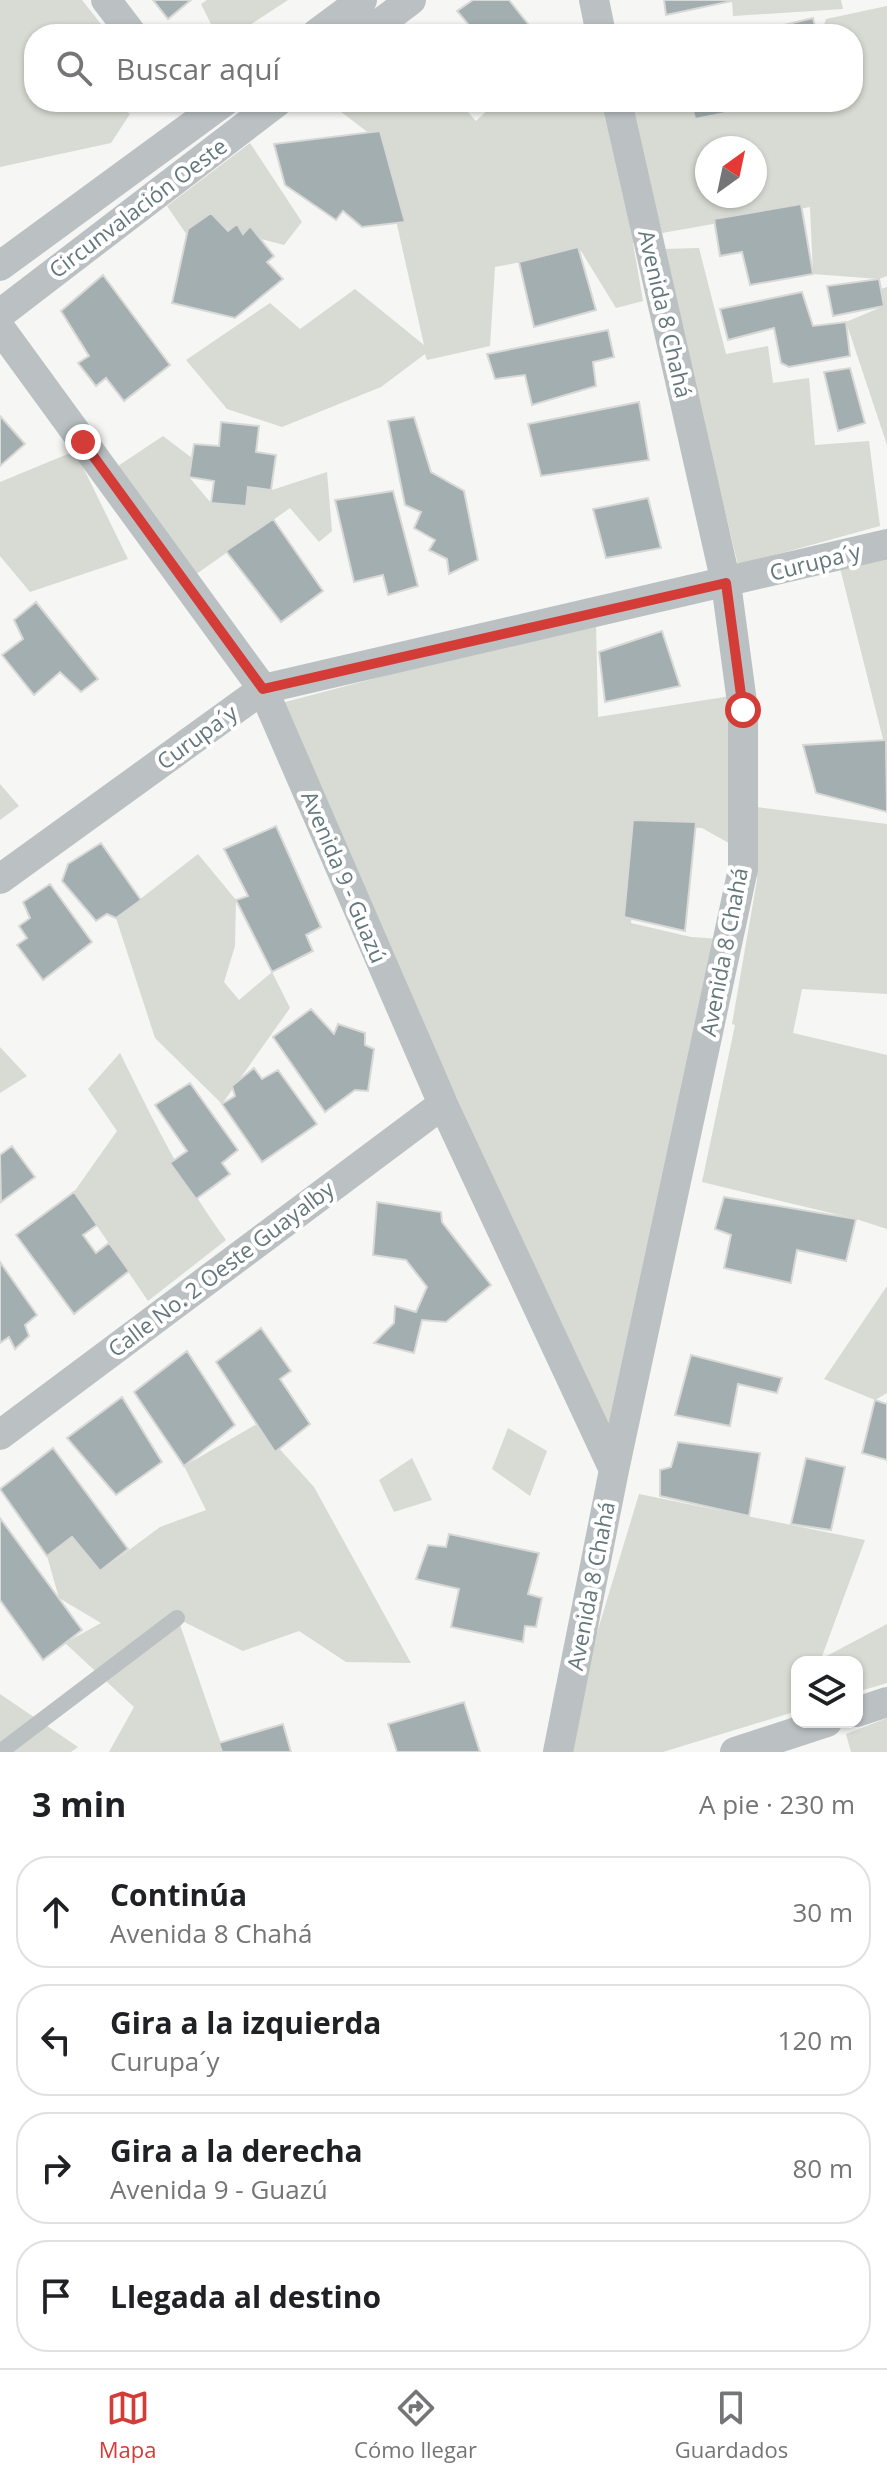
<!DOCTYPE html>
<html lang="es">
<meta charset="utf-8">
<style>
:root{--surface:#fff;--page:#f6f6f6;--text:#202124;--muted:#757577;--line:#e0e0e0;--accent:#d33c37}
body{margin:0;font-family:"Open Sans",sans-serif;background:var(--page);color:var(--text)}
.controls{position:absolute;right:24px;bottom:24px;display:grid;overflow:hidden;border-radius:16px;box-shadow:0 2px 6px #0004}
.controls button{width:72px;height:72px;display:grid;place-items:center;padding:0;border:0;border-bottom:2px solid var(--line);background:var(--surface);color:var(--text);font:40px sans-serif}
.compass{position:absolute;left:695px;top:136px;width:72px;height:72px;border-radius:50%;background:var(--surface);box-shadow:0 2px 6px #0004;rotate:33deg}
.stop{position:absolute;width:24px;height:24px;margin:-18px;border:6px solid #d33c37;border-radius:50%;background:#fff}
.stop.end{background:#d33c37;border-color:#fff;box-shadow:0 2px 8px #0008}
.list{margin:0;padding:0;list-style:none}
h2{display:flex;justify-content:space-between;align-items:center;height:104px;margin:0;padding:0 32px;font-size:34px}
h2 small{font-size:26px;font-weight:400;color:var(--muted)}
.list li{display:grid;grid-template-columns:52px 1fr auto;gap:24px;align-items:center;box-sizing:border-box;height:112px;margin:0 16px 16px;padding:0 16px;border:2px solid var(--line);border-radius:32px}
.list b{display:block;font-size:30px;white-space:nowrap}
.list p{margin:0;font-size:26px;white-space:nowrap;color:var(--muted)}
.list em{font-size:26px;font-style:normal;color:var(--muted)}
.icon{flex:none;width:44px;height:44px;fill:none;stroke:currentColor;stroke-width:2;stroke-linecap:round;stroke-linejoin:round}
.map{position:relative;flex:none;width:887px;height:1752px;overflow:hidden}
.search{position:absolute;background:var(--surface);box-shadow:0 2px 6px #0004;left:24px;right:24px;top:24px;height:88px;display:flex;align-items:center;gap:20px;box-sizing:border-box;padding:0 28px;border-radius:32px;color:var(--muted);font-size:30px}
.sheet{height:616px;background:var(--surface)}
nav{display:flex;justify-content:space-around;align-items:center;box-sizing:border-box;height:112px;border-top:2px solid var(--line);background:var(--surface);font-size:22px;color:var(--muted)}
nav a{display:grid;justify-items:center;gap:4px}
nav .on{color:var(--accent)}
.map>svg:first-child{display:block}
.green{fill:#d7dbd3;fill-rule:evenodd}
.building{fill:#a3aeb0;stroke:#d8d8d6;stroke-width:2}
.lines{fill:none;stroke-linecap:round;stroke-linejoin:round}
.service{stroke:#bbc1c3;stroke-width:16}
.minor{stroke:#bbc1c3;stroke-width:30}
.route{stroke:#d33c37;stroke-width:10}
.labels{text-anchor:middle;stroke-width:8;stroke-linejoin:round;paint-order:stroke}
.street-label{font-size:22px;fill:#64777c;stroke:#fff}
</style>
<div class="map">
<svg width="887" height="1752" viewBox="0 0 887 1752">
<rect width="100%" height="100%" fill="#f6f6f4"/>
<!-- green -->
<path class="green" d="M0,0H82L101,24L91,34H34V102H114L130,114L111,143L0,167Z
M207,0H288L236,34H216L201,4Z
M732,0H841L843,9L733,16Z
M887,6V276L879,279L813,274L810,207L662,233L629,102H691L695,119L750,108L749,102H853V34H821L826,19ZM707,148H755V196H707Z
M328,102H459L476,121L496,102H613L644,240L633,243L643,301L616,308L581,251L495,267L490,346L427,360L425,354L381,387L282,427L227,409L186,360L270,303L300,329L355,289L424,345L378,140Z
M250,143L302,222L284,245L261,239L254,246L222,225L189,238L167,206Z
M699,248L726,354L768,346L773,383L809,378L815,445L869,441L880,526L738,565L662,249Z
M887,287V445L846,322L884,306L881,289Z
M163,436L192,458L189,477L211,503L246,506L248,487L272,490L327,472L332,531L319,542L290,508L195,575L115,468Z
M75,451L128,559L30,592L0,556V482Z
M887,556V755L840,568Z
M596,620L598,717L737,695L734,846L702,828L639,826L631,923L691,937L721,939L615,1438L274,705Z
M0,784L19,806L0,820Z
M757,807L887,824V994L802,989L793,1033L887,1055V1229L856,1219L702,1182L735,1025L732,1024L757,880Z
M198,854L236,900L235,946L224,982L239,1000L272,972L290,1008L222,1104L155,1038L116,918Z
M0,1047L27,1076L0,1093Z
M120,1053C153,1120 182,1180 226,1240L148,1301L74,1192L117,1131L88,1089Z
M887,1286V1393L875,1400L824,1379Z
M257,1424L314,1487L411,1663L346,1662L299,1631L243,1651L178,1619L224,1752H109L134,1707L65,1643L101,1623L59,1598L47,1556L72,1537L101,1571L160,1527L206,1510L184,1466Z
M508,1428L547,1451L530,1496L492,1469Z
M412,1458L432,1500L394,1512L379,1480Z
M639,1494L865,1540L821,1659L887,1624V1683L857,1692V1662H797V1711L663,1752H561Z
M0,1694L78,1747L71,1752H0Z
M887,1718V1752H851L846,1734Z"/>
<!-- building -->
<path class="building" d="M153,0H191L168,19Z
M473,0H509L536,34H458L469,25L457,11Z
M664,0H732V1L666,15Z
M813,18L817,34H786L784,25Z
M769,25L771,34H724Z
M691,102H749L750,108L695,119Z
M380,131L405,222L362,227L343,211L336,220L285,185L274,144Z
M801,204L813,274L750,285L742,252L720,256L714,219Z
M211,213L228,231L237,224L243,234L250,226L274,256L267,262L283,279L235,318L172,303L188,229Z
M578,247L596,310L534,327L519,262Z
M103,275L170,365L124,401L106,378L96,386L78,363L89,356L61,311Z
M879,279L884,306L833,316L827,286Z
M802,292L813,326L846,322L850,356L789,367L781,363L774,328L728,340L720,309Z
M608,330L614,357L593,362L596,386L532,405L525,375L495,379L487,354Z
M850,368L865,423L838,431L824,372Z
M639,402L649,460L541,476L528,424Z
M0,416L25,444L0,466Z
M414,417L431,472L464,491L478,560L449,574L447,559L429,550L435,540L414,528L421,512L405,505L388,421Z
M221,422L259,426L256,452L276,455L271,490L248,487L246,506L211,503L214,481L189,477L194,444L219,446Z
M393,491L418,586L388,595L383,575L354,582L335,500Z
M648,498L661,548L606,558L593,509Z
M273,519L323,591L281,622L226,551Z
M36,602L98,679L81,692L60,672L34,695L2,655L23,639L14,620Z
M662,631L680,686L605,702L599,652Z
M886,740L887,812L816,793L803,745Z
M633,820L696,822L685,931L624,917Z
M276,826L321,927L306,935L313,951L272,972L236,900L248,896L224,849Z
M101,843L141,900L116,918L107,914L96,921L62,881L68,864Z
M50,884L92,942L43,980L17,945L27,938L19,926L30,918L23,902Z
M311,1009L334,1034L338,1024L365,1033V1045L374,1049L368,1091L355,1090L325,1112L273,1037Z
M254,1068L262,1079L278,1070L317,1124L262,1162L222,1104L235,1096L232,1086Z
M190,1083L238,1150L222,1163L230,1174L196,1199L170,1163L187,1151L155,1105Z
M12,1146L35,1177L1,1202L0,1155Z
M74,1192L97,1225L83,1235L96,1253L109,1243L129,1271L74,1314L16,1235Z
M724,1197L856,1219L846,1261L797,1250L791,1283L724,1268L731,1235L715,1229Z
M377,1202L441,1212L442,1222L491,1285L446,1322L422,1320L414,1353L374,1343L394,1323L395,1306L416,1312L427,1287L406,1260L373,1255Z
M0,1262L37,1315L25,1325L29,1336L15,1349L9,1337L0,1343Z
M261,1328L291,1371L280,1379L310,1424L275,1452L216,1362Z
M187,1351L235,1425L184,1466L134,1392Z
M691,1355L782,1378L777,1393L738,1384L730,1426L675,1415Z
M122,1397L162,1462L116,1495L67,1438Z
M875,1400L887,1404V1460L862,1453Z
M678,1442L760,1453L749,1516L660,1496V1470L671,1467Z
M53,1448L128,1549L100,1571L72,1537L47,1556L0,1489Z
M806,1458L845,1467L831,1530L791,1524Z
M0,1518L82,1630L43,1660L0,1600Z
M449,1534L539,1553L528,1594L542,1598L536,1627L525,1626L523,1642L451,1627L459,1589L416,1579L428,1545L446,1547Z
M464,1702L480,1752H397L388,1724Z
M283,1724L291,1752H222L219,1743Z"/>
<g class="lines">
<!-- service -->
<path class="service" d="M0,1752L177,1618"/>
<!-- minor -->
<path class="minor" d="M106,0L132,34
M594,0L601,34
M316,34L362,0
M366,34L411,0
M0,266L224,102
M0,314L277,102
M0,328L263,689L443,1104L614,1470
M0,879L263,689L887,544
M0,1435L443,1104
M857,1712L887,1702
M558,1752L614,1470L743,869V710L726,583L617,102
M735,1752L827,1722"/>
</g>
<g class="lines">
<!-- route -->
<path class="route" d="M83,442L263,689L726,583L743,710"/>
</g>
<g class="labels">
<!-- street labels -->
<g class="street-label">
<text transform="translate(138 208) rotate(-37)" y="8">Circunvalación Oeste</text>
<text transform="translate(665 314) rotate(77)" y="8">Avenida 8 Chahá</text>
<text transform="translate(815 562) rotate(-14)" y="8">Curupa´y</text>
<text transform="translate(197 737) rotate(-36)" y="8">Curupa´y</text>
<text transform="translate(344 877) rotate(67)" y="8">Avenida 9 - Guazú</text>
<text transform="translate(724 952) rotate(-79)" y="8">Avenida 8 Chahá</text>
<text transform="translate(221 1269) rotate(-37)" y="8">Calle No. 2 Oeste Guayalby</text>
<text transform="translate(591 1586) rotate(-79)" y="8">Avenida 8 Chahá</text>
</g>
</g>
</svg>
<div class="controls">
<button><svg class="icon" aria-label="layers" viewBox="0 0 24 24"><path d="M12 4l9 5-9 5-9-5zM3 14l9 5 9-5"/></svg></button>
</div>
<svg class="compass" viewBox="-18 -18 36 36"><path d="M0-13l5 13h-10z" fill="#e53935"/><path d="M0 13l5-13h-10z" fill="#757577"/></svg>
<div class="stop" style="left:743px;top:710px"></div>
<div class="stop end" style="left:83px;top:442px"></div>
<div class="search"><svg class="icon" aria-label="search" viewBox="0 0 24 24"><circle cx="10" cy="10" r="6"/><path d="M15 15l6 6"/></svg>Buscar aquí</div>
</div>
<section class="sheet">
<h2>3 min<small>A pie · 230 m</small></h2>
<ul class="list">
<li><svg class="icon" aria-label="ahead" viewBox="0 0 24 24"><path d="M12 20V5M6 11l6-6 6 6"/></svg><div><b>Continúa</b><p>Avenida 8 Chahá</p></div><em>30 m</em></li>
<li><svg class="icon" aria-label="left" viewBox="0 0 24 24"><path d="M17 20v-9H6M10 6l-5 5 5 5"/></svg><div><b>Gira a la izquierda</b><p>Curupa´y</p></div><em>120 m</em></li>
<li><svg class="icon" aria-label="right" viewBox="0 0 24 24"><path d="M7 20v-9h11M14 6l5 5-5 5"/></svg><div><b>Gira a la derecha</b><p>Avenida 9 - Guazú</p></div><em>80 m</em></li>
<li><svg class="icon" aria-label="arrive" viewBox="0 0 24 24"><path d="M6 21V4h12l-3 4 3 4H6"/></svg><div><b>Llegada al destino</b></div></li>
</ul>
</section>
<nav>
<a class="on"><svg class="icon" aria-label="map" viewBox="0 0 24 24"><path d="M3 6l6-2 6 2 6-2v14l-6 2-6-2-6 2zM9 4v14M15 6v14"/></svg>Mapa</a>
<a><svg class="icon" aria-label="directions" viewBox="0 0 24 24"><path d="M12 3l9 9-9 9-9-9zM9 14v-3h6M13 9l2 2-2 2"/></svg>Cómo llegar</a>
<a><svg class="icon" aria-label="saved" viewBox="0 0 24 24"><path d="M7 4h10v16l-5-4-5 4z"/></svg>Guardados</a>
</nav>
